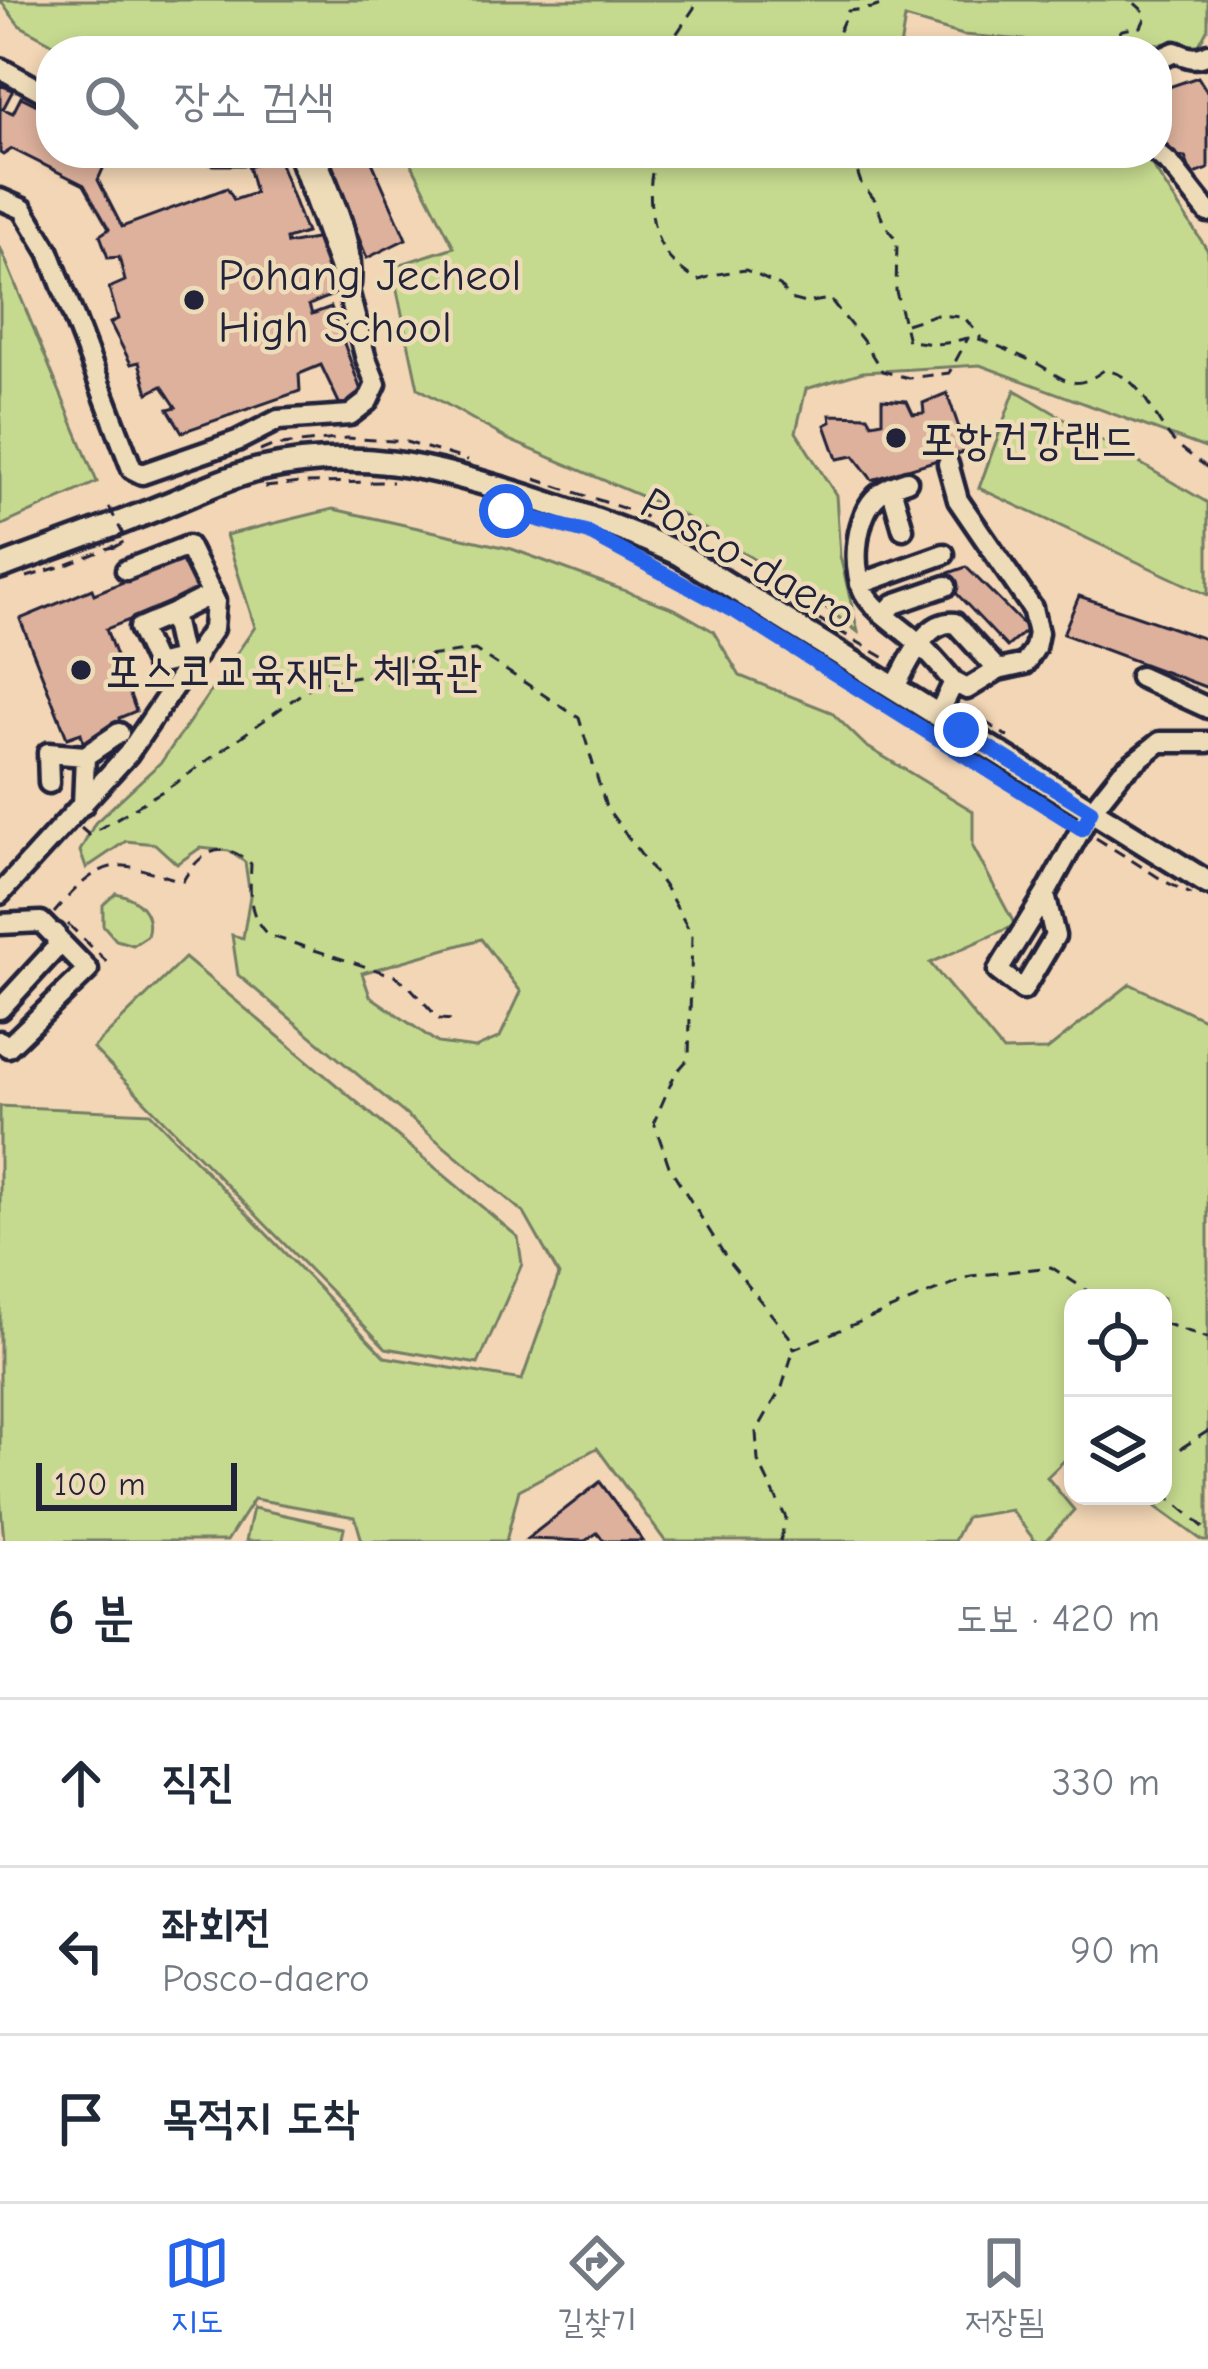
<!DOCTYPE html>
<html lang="ko">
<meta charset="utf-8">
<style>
:root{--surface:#fff;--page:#f2f2f3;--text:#1f2937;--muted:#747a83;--line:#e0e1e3;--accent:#2563eb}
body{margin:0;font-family:"Comic Neue","Poor Story",sans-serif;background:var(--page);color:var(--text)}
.controls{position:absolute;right:36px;bottom:36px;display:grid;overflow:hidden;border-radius:24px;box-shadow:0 6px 18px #0003}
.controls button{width:108px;height:108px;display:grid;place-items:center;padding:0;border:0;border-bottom:3px solid var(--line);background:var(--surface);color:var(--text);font:60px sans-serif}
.scale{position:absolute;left:36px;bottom:30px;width:201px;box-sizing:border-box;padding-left:12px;border:6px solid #22223b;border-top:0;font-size:33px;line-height:42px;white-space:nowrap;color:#22223b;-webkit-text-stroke:9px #eedcb9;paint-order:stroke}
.stop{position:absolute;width:36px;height:36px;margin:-27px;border:9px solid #2563eb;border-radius:50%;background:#fff}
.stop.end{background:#2563eb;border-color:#fff;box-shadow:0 3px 12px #0008}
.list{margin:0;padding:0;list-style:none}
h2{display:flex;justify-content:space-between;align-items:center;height:156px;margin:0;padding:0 48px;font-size:51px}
h2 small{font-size:39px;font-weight:400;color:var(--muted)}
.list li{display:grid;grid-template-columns:78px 1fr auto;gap:36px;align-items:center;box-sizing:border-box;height:168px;padding:0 48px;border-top:3px solid var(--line)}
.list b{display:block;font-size:45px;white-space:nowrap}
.list p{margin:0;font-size:39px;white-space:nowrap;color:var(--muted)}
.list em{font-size:39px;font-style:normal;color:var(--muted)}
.icon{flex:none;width:66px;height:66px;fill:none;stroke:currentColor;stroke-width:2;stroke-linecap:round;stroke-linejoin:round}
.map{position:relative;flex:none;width:1208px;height:1541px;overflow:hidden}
.search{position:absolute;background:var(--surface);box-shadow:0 6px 18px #0003;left:36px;right:36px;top:36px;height:132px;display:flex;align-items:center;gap:30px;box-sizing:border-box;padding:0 42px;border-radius:48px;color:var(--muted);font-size:45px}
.sheet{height:660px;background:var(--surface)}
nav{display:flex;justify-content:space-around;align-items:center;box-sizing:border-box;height:168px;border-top:3px solid var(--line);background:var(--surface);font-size:33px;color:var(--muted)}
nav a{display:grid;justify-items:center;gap:6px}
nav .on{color:var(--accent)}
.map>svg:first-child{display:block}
.green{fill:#c6da8f;stroke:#747e65;stroke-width:3;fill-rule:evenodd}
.building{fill:#ddb19c;stroke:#22223b;stroke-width:3}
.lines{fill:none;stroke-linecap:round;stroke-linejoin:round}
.minor-casing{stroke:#22223b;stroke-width:27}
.major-casing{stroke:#22223b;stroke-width:30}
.path{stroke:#22223b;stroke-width:3;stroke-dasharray:12 9;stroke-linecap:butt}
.minor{stroke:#eedcb9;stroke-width:18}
.major{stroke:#eedcb9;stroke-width:21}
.path-bridge{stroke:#22223b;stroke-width:3;stroke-dasharray:12 9;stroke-linecap:butt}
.route{stroke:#2563eb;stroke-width:15}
.poi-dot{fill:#22223b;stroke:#eedcb9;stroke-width:4.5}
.labels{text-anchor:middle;stroke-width:9;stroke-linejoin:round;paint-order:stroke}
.poi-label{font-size:45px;fill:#22223b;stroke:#eedcb9;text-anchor:start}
.street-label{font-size:45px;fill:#22223b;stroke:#eedcb9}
</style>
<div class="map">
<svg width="1208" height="1541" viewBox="0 0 1208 1541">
<rect width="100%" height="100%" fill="#f2d6b5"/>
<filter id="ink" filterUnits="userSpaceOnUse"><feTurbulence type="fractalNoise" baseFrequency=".00833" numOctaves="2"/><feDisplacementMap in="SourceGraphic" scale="24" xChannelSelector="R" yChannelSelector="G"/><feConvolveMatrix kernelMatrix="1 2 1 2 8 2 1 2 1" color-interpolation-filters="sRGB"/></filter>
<g filter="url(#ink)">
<!-- green -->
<path class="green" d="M0,0H1208V28L1199,45L1112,42L1103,51H1042L1025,40L963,35L905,18L900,48L907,51H66L19,25Z
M406,153H1144L1208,251V449L980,365L863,372L806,389L796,432L836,495L840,556L858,632L800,588L676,511L509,440L418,388L392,267L454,247Z
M0,247L97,482L0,526Z
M1015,390L1208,503V595L979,488Z
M333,509L512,549L675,609L713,631L740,676L831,712L866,746L973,811V847L1015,925L930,963L1003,1051L1047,1050L1130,984L1208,1021V1541H1203L1156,1507L1150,1496H1163V1298H1073V1452L1047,1477L1074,1510L1046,1541H1035L1011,1510L966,1517L954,1541H665L597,1448L519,1490L506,1541H362L355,1517L254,1499L227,1541H4L0,1497V1106L150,1113L385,1357L522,1380L559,1275L524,1213L238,975L232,935L243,938L250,896L245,862L229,851L200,848L177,864L155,844L126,841L86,868L80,851L95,823L162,761L255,627L226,535ZM481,939L521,992L500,1037L475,1048L438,1043L370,996L362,973Z
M116,893C138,898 154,913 147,936L133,945L116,940L103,925V905Z
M185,958L518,1237L522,1264L478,1364L386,1348L93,1048Z
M253,1508L344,1528L341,1541H246Z"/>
<!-- building -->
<path class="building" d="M1198,77L1208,93V169L1192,175L1185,157L1166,156L1157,132V91Z
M0,85L13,90L3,109L13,113L21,97L51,112V153H110L98,180L122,227L227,188L234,200L255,193L248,166L278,158L306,233L286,239L287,244L321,238L342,291L309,305L312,314L331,307L364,399L340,405L321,365L299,374L300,391L182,432L168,409L176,407L162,386L148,393L139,362L131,364L110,323L118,319L109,288L125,281L119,257L108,258L100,235L109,229L84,185L12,149L3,155L0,153Z
M325,153H368L406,239L367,258Z
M947,393L967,451L872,480L854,456L837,459L825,425L831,422L830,415L868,416L872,423L882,421V399L907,401L913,414L924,413L923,403Z
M186,556L204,591L106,629L136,711L119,718L121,727L83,742L81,733L67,738L20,619L92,589L94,594Z
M966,567L1028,629L1007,647L940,576Z
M1079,596L1208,640V688L1063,634Z
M600,1482L643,1541H604L597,1533L585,1541L527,1539Z"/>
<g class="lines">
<defs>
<path id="minor" d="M1157,60L1175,52C1187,57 1196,61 1208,54
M0,68L51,96
M215,153H246
M310,153L316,156C331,197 354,239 350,284
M1157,153L1171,165L1208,212
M0,199L23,209L49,252L132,469L142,474L237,441L278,420L350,415L368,401L376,384L366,359L349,294L298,153
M948,464L958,500L1032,608L1038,633L1035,648L1025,664L998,670L967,689L954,682
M907,481C895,485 883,489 874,499C855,520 850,574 867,597C879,614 901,627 916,641C930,653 942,668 954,682L938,715
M891,487L903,529
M860,584L944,554
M172,614L212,594
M885,614L894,604L946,586
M182,659L172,614L139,628L156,665L197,655
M1140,677L1208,708
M894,688C909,665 923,620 955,623L998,670
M85,756L119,733
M49,783L48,753L85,756L83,805
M0,894L128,754L213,629L215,601L188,546L126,570
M1045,895L1055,936L1023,990L998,971L1045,895L1091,811L1122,772L1160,742H1208
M0,924L41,922L88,970L8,1047L0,1041
M0,1009L57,947L55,933"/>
<path id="major" d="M0,567C54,547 109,528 163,506C194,494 224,478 257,470C358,447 429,466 526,496C579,513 629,531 679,554L1208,883"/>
</defs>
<!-- minor casing -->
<use href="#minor" class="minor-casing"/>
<!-- major casing -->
<use href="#major" class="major-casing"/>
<!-- path -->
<path class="path" d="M665,51L694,8L696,0
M834,51L833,44L848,11L872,8L895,0
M1111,51V42L1122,30L1141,27L1147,14L1131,0
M658,153C645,180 649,231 667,255C674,265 687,273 696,281L718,274L746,270L780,286L790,299L805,303L830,299L864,342L882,371L909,378L949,373L968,338
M851,153L861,183L875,200L883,221L897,242L896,291L908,341C920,342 934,345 946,343C956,342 964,337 974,338C984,339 1025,358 1036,363C1064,377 1071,395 1104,370C1140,375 1149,410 1170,437C1180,449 1195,458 1208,468
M906,324L934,315L964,317L981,338
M260,451L272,446L346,438L406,442L468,460
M535,479L638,513L656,523
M265,487L300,483L393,482
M489,504L537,519
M613,546L736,612L1067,820
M113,548L127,540
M27,577L69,564L114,546
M819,619L888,660
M967,710L1008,737
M81,828L89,835L176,783L315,684L358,676L420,657L475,650L579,718L606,807L667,890L692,935L689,1058L675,1074L654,1122L669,1166L729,1262L789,1336L794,1349L971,1276L1051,1267L1098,1298
M1096,838L1166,882L1191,894
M54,913C70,894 97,862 125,866C143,868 165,877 183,881C199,852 223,838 251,864C250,891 247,915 268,935L395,976L408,985L439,1019L455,1020
M68,924L108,963
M1163,1323L1208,1338
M1163,1460L1208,1431
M1163,1492L1208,1531
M780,1541L786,1518L758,1461L756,1432L782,1387L794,1349"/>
<!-- minor -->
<use href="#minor" class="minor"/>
<!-- major -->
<use href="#major" class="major"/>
<!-- path-bridge -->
<path class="path-bridge" d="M109,507L126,540"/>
</g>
</g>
<g class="lines" filter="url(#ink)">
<!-- route -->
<path class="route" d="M506,511L588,533L736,612L1082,829L1091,811L961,730"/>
</g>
<!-- markers -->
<g class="poi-dot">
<circle cx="194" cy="300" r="12"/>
<circle cx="896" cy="438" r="12"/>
<circle cx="81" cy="670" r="12"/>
</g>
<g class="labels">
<!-- poi labels -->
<g class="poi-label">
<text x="218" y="290">Pohang Jecheol<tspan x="218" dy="52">High School</tspan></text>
<text x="920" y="454">포항건강랜드</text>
<text x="105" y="686">포스코교육재단 체육관</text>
</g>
<!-- street labels -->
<g class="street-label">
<text transform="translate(749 558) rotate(30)" y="16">Posco-daero</text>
</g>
</g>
</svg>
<div class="controls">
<button><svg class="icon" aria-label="locate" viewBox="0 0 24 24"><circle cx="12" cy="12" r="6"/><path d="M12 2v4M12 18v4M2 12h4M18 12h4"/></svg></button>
<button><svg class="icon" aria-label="layers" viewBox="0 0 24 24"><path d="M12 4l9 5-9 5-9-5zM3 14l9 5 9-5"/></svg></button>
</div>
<div class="scale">100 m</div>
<div class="stop" style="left:506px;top:511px"></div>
<div class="stop end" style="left:961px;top:730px"></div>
<div class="search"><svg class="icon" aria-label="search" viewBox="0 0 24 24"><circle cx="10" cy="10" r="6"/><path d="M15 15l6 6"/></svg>장소 검색</div>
</div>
<section class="sheet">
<h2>6 분<small>도보 · 420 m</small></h2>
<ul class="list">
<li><svg class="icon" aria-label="ahead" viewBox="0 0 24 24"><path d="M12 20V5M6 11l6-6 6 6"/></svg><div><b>직진</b></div><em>330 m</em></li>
<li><svg class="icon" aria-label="left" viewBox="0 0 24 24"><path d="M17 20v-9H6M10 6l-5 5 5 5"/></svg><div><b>좌회전</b><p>Posco-daero</p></div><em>90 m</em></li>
<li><svg class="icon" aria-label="arrive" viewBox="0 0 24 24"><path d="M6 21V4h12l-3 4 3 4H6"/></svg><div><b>목적지 도착</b></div></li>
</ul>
</section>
<nav>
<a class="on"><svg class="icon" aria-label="map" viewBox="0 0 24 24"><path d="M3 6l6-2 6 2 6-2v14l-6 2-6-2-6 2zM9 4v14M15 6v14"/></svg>지도</a>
<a><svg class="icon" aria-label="directions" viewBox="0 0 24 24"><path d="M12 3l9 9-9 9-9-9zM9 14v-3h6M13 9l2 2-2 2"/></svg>길찾기</a>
<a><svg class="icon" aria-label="saved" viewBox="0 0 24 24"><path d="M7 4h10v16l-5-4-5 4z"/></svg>저장됨</a>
</nav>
